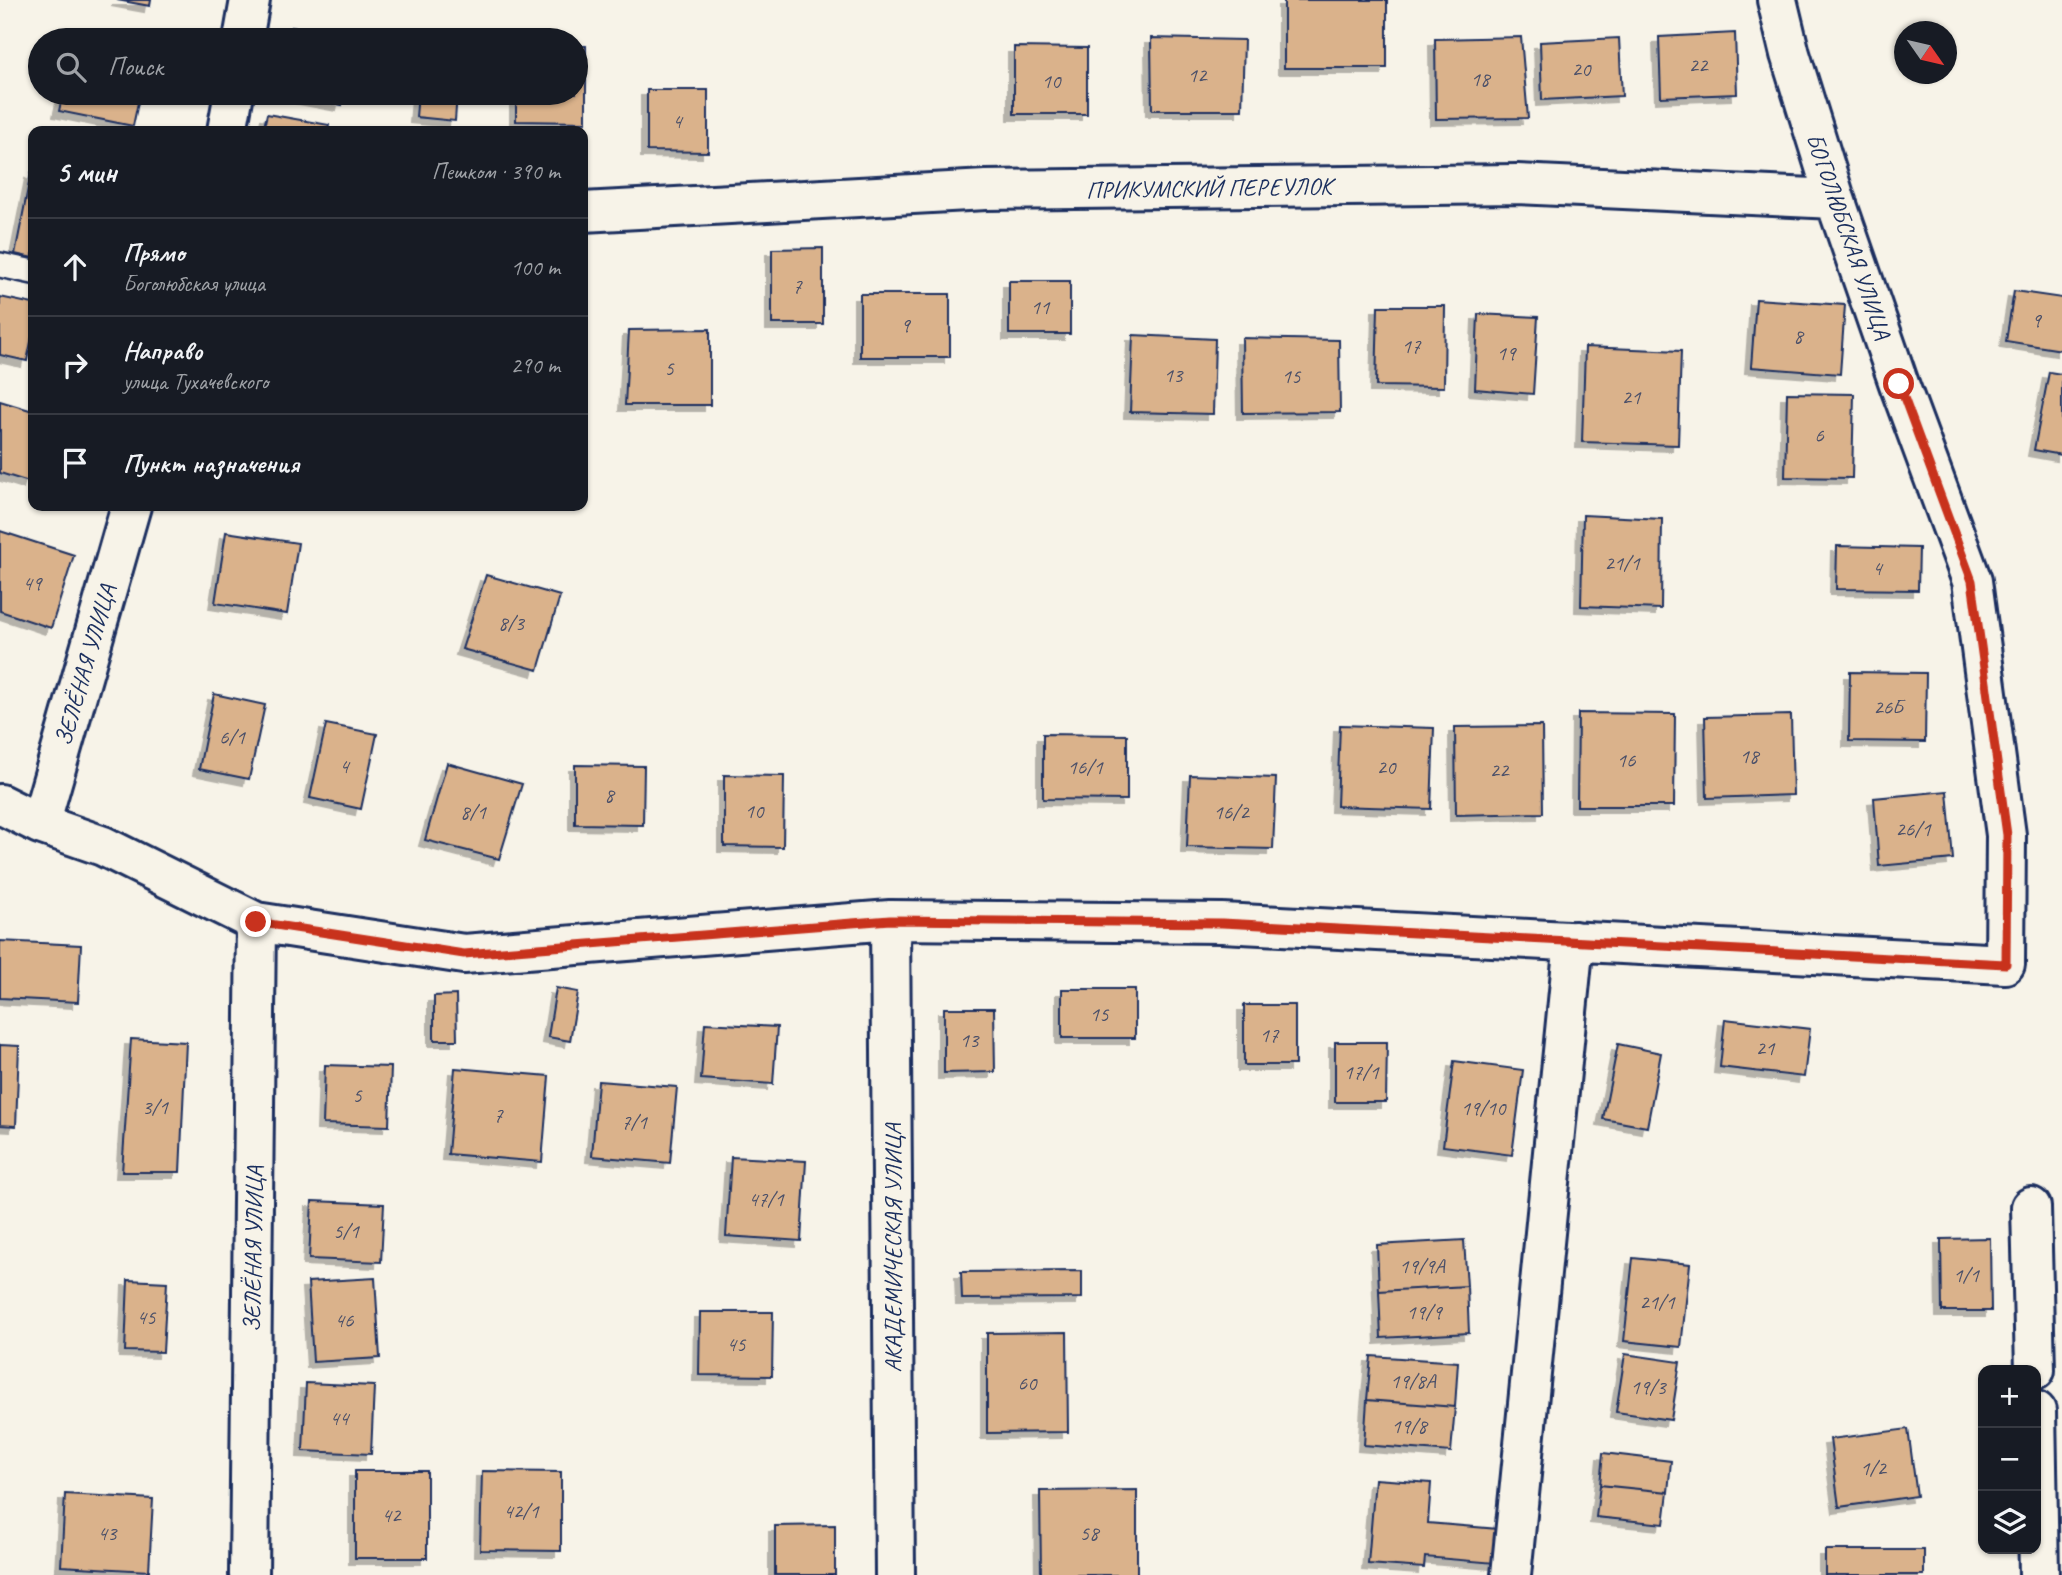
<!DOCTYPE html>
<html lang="ru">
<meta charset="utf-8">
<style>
:root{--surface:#171b24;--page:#242831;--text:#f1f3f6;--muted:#9ea1a6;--line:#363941}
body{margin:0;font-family:Caveat,sans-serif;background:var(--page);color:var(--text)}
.controls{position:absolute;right:21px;bottom:21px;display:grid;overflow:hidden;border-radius:14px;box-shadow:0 2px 5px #0004}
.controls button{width:63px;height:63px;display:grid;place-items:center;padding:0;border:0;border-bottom:2px solid var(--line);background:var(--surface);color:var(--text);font:35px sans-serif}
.compass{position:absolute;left:1894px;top:21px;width:63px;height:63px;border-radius:50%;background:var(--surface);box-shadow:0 2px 5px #0004;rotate:124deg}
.stop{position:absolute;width:21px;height:21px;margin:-16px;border:5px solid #c8321e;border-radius:50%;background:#fff}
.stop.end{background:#c8321e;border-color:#fff;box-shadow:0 2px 7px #0008}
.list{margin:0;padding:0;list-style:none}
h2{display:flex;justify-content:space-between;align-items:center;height:91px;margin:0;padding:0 28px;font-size:30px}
h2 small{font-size:23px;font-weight:400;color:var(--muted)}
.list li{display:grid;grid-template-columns:46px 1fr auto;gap:21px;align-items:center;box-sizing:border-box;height:98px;padding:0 28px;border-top:2px solid var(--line)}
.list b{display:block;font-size:26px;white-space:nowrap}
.list p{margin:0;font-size:23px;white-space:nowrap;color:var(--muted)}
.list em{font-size:23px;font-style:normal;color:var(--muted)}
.icon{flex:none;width:38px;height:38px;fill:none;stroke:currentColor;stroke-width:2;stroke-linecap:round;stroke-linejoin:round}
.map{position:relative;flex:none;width:2062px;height:1575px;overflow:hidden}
.search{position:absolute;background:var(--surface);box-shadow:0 2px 5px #0004;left:28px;top:28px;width:560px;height:77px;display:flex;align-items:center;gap:18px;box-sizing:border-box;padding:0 24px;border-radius:38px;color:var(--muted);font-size:26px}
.panel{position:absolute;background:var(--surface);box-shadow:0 2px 5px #0004;left:28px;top:126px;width:560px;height:385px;border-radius:14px}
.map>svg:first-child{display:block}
.building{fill:#dab28b;stroke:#1b2f5e;stroke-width:2;filter:url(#shadow)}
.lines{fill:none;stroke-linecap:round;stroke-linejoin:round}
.service-casing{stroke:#1b2f5e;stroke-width:28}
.minor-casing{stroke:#1b2f5e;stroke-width:44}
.service{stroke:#f7f3e8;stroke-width:23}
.minor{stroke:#f7f3e8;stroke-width:38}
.route{stroke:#c8321e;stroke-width:9}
.labels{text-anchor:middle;stroke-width:7;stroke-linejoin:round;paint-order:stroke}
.number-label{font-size:21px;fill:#4b5069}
.street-label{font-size:24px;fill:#1b2f5e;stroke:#f7f3e8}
</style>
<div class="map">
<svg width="2062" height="1575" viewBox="0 0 2062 1575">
<defs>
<filter id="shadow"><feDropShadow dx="-6" dy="6" stdDeviation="0" flood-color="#0004"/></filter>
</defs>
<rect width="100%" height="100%" fill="#f7f3e8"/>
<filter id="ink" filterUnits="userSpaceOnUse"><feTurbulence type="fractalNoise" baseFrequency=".0143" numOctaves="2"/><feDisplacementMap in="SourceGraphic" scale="14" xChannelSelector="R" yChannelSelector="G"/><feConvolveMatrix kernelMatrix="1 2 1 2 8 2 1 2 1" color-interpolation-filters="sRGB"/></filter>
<g filter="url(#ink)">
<!-- building -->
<path class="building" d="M117,0H151L150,6Z
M1284,0H1387V68H1284Z
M292,27L354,39V40H289Z
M75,31L123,40H73Z
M1735,33L1737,94L1661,97L1659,37Z
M1521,37L1528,118L1436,119L1435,39Z
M1151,38L1244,40L1242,110H1152Z
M1619,38L1622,96L1542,100L1540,42Z
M576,46H586V122L516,121V93H576Z
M1014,47L1087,48V114H1014Z
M647,90H708V152L647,151Z
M63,93H140L133,126L59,111Z
M279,93H344L342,105Z
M418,93H457L455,121L416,117Z
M267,114L329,125L328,131H263Z
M31,173L33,174V258L15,254Z
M823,248V324H772V249Z
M583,255H587V323H583Z
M1009,281H1070V334H1009Z
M2014,291L2062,298V350L2006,341Z
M860,294H950V357H860Z
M0,297L33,304V332L27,361L0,355Z
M1756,299L1845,305L1840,374L1751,367Z
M1378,306H1445L1444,387L1376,386Z
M1478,314L1538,317L1533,394L1475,389Z
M710,329V405H625L629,330Z
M1133,335L1215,339L1213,414L1130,412Z
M1242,338L1339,340L1340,412L1243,413Z
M1585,347L1681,351L1678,445L1582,442Z
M2049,372L2062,374V455L2034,450Z
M1787,393L1854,394L1852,478L1785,477Z
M0,401L33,411V468L29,482L0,473Z
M1583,515L1662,519L1661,609L1581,606Z
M0,531L74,555L51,628L0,611Z
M226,532L298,543L287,614L215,603Z
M1837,546L1919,548L1918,590L1836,589Z
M486,575L560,596L538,670L462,649Z
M1850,672L1926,673L1925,742L1849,741Z
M214,694L265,705L249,779L199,769Z
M1578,713L1675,714L1674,806H1577Z
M1791,715L1793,795L1707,798L1705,717Z
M326,724L377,734L361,809L310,798Z
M1340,725L1434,728L1431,809L1337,806Z
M1542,726L1543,813L1456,815L1455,727Z
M1043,734L1127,735V800L1043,799Z
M447,763L522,784L499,859L425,840Z
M575,765L644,766L643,825L575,824Z
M724,775L784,776L783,847L724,846Z
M1190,775L1276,778L1273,849L1187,847Z
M1947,791L1953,859L1879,866L1874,798Z
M0,941L81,945L78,1002L0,998Z
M556,988L578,992L570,1041L548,1037Z
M1062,989H1135V1038H1062Z
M456,995L457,1040H434V996Z
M1244,1005H1295V1065H1244Z
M944,1008H994L995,1072L944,1073Z
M1725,1019L1810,1029L1804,1077L1720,1067Z
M705,1023L777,1027L773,1084L701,1079Z
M131,1039L186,1042L180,1172H122Z
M1335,1042H1387L1386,1102H1335Z
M1618,1044L1661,1053L1647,1127L1603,1119Z
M0,1045L19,1046L16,1126L0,1125Z
M1454,1061L1523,1070L1512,1155L1443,1146Z
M325,1065L391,1067L389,1126L323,1124Z
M455,1068L549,1076L542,1162L448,1154Z
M598,1081L677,1087L670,1163L592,1156Z
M731,1157L806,1161L801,1241L726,1236Z
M312,1201L384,1204L381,1262L309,1259Z
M1990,1238L1991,1311H1942L1941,1239Z
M1464,1240L1467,1286L1379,1291L1377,1245Z
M1633,1258L1690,1264L1681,1347L1624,1341Z
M1082,1271V1298L962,1299L961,1272Z
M375,1278L380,1358L313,1362L308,1282Z
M128,1280L167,1282L163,1352L125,1351Z
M1467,1286L1469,1333L1381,1338L1379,1291Z
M700,1312H773L772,1376L699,1375Z
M1067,1332L1068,1432L987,1433V1333Z
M1625,1354L1680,1362L1671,1420L1616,1412Z
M1371,1356L1458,1362L1455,1407L1367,1400Z
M306,1383L374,1386L371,1454L303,1451Z
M1367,1400L1455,1407L1451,1452L1364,1445Z
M1908,1429L1917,1496L1839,1507L1830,1439Z
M1603,1453L1671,1461L1668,1492L1600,1485Z
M355,1471H427V1558H355Z
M482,1471L561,1472V1551L480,1550Z
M1375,1479L1431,1483L1428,1523L1498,1529L1495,1563L1425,1557L1424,1568L1368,1564Z
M1600,1485L1668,1492L1664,1524L1596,1517Z
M1137,1490V1575H1041L1040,1491Z
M65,1494L153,1499L149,1571L61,1566Z
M835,1525V1575H775V1526Z
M1825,1550H1924V1575H1825Z"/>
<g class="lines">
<defs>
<path id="service" d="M0,265L33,272"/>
<path id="minor" d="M243,40L250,0
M227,131L234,93
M583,212L986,190L1517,184L1835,199
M0,804L40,824L103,846L256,922L464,954L890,920L1222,923L2005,964L2006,835L1972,581L1899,384L1835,199L1790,54L1777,0
M40,824L131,506
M890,920L895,1575
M2031,1207L2035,1370
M2036,1411L2039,1575
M249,1575L256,922
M1511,1575L1574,941"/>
</defs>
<!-- service casing -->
<use href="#service" class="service-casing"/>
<!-- minor casing -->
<use href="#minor" class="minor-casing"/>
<!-- service -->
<use href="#service" class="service"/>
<!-- minor -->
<use href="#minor" class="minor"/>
</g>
</g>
<g class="lines" filter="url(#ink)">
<!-- route -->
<path class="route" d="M256,922L464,954L890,920L1222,923L2006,964L2007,835L1972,581L1899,384"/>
</g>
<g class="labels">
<!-- number labels -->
<g class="number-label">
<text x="1698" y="72">22</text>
<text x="1581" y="76">20</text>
<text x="1197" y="82">12</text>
<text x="1480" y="86">18</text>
<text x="1051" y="88">10</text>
<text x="677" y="128">4</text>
<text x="797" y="293">7</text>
<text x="1040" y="314">11</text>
<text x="2036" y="327">9</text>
<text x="905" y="332">9</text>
<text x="1798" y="343">8</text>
<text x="1411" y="353">17</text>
<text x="1506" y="360">19</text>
<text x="669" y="375">5</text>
<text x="1173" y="382">13</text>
<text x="1291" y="383">15</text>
<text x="1631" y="404">21</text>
<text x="1819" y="442">6</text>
<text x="1622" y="570">21/1</text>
<text x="1877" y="575">4</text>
<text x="32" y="590">49</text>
<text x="511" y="630">8/3</text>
<text x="1888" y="714">26Б</text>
<text x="232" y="744">6/1</text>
<text x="1749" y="763">18</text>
<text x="1626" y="767">16</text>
<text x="344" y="773">4</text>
<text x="1085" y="774">16/1</text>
<text x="1386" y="774">20</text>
<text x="1499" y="777">22</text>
<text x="609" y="802">8</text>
<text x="754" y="818">10</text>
<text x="473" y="819">8/1</text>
<text x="1231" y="819">16/2</text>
<text x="1913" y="836">26/1</text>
<text x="1099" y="1021">15</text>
<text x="1269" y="1042">17</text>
<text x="969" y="1047">13</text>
<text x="1765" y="1055">21</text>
<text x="1361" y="1079">17/1</text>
<text x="357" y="1102">5</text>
<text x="155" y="1114">3/1</text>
<text x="1483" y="1115">19/10</text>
<text x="498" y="1122">7</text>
<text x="634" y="1129">7/1</text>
<text x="766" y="1206">47/1</text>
<text x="346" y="1238">5/1</text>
<text x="1422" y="1273">19/9А</text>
<text x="1966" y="1282">1/1</text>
<text x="1657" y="1309">21/1</text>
<text x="1424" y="1319">19/9</text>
<text x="146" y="1324">45</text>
<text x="344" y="1327">46</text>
<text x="736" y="1351">45</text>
<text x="1413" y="1388">19/8А</text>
<text x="1027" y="1390">60</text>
<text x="1648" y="1394">19/3</text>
<text x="339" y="1425">44</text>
<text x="1409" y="1433">19/8</text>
<text x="1873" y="1475">1/2</text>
<text x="521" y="1518">42/1</text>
<text x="391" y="1522">42</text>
<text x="107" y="1540">43</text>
<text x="1089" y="1540">58</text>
</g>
<!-- street labels -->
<g class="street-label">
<text transform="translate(1209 188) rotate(-1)" y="8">ПРИКУМСКИЙ ПЕРЕУЛОК</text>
<text transform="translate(1849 236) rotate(71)" y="8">БОГОЛЮБСКАЯ УЛИЦА</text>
<text transform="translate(85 665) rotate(-74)" y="8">ЗЕЛЁНАЯ УЛИЦА</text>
<text transform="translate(893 1248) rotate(-90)" y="8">АКАДЕМИЧЕСКАЯ УЛИЦА</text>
<text transform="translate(253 1249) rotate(-89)" y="8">ЗЕЛЁНАЯ УЛИЦА</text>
</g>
</g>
</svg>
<div class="controls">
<button>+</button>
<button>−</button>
<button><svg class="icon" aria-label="layers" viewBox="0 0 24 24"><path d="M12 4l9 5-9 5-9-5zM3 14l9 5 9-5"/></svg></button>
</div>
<svg class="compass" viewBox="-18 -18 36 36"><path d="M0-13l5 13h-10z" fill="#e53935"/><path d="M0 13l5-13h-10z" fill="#9ea1a6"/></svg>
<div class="stop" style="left:1899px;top:384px"></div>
<div class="stop end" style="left:256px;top:922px"></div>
<div class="search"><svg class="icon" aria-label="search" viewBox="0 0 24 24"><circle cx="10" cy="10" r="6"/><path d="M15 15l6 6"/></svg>Поиск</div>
<section class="panel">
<h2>5 мин<small>Пешком · 390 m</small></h2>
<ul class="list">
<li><svg class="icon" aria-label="ahead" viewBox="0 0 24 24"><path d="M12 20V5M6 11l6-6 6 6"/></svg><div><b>Прямо</b><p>Боголюбская улица</p></div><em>100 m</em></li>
<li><svg class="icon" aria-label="right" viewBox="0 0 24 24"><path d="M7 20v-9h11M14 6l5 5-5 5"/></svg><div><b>Направо</b><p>улица Тухачевского</p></div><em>290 m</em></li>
<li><svg class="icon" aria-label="arrive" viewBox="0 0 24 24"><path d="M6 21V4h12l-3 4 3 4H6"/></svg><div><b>Пункт назначения</b></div></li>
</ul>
</section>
</div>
